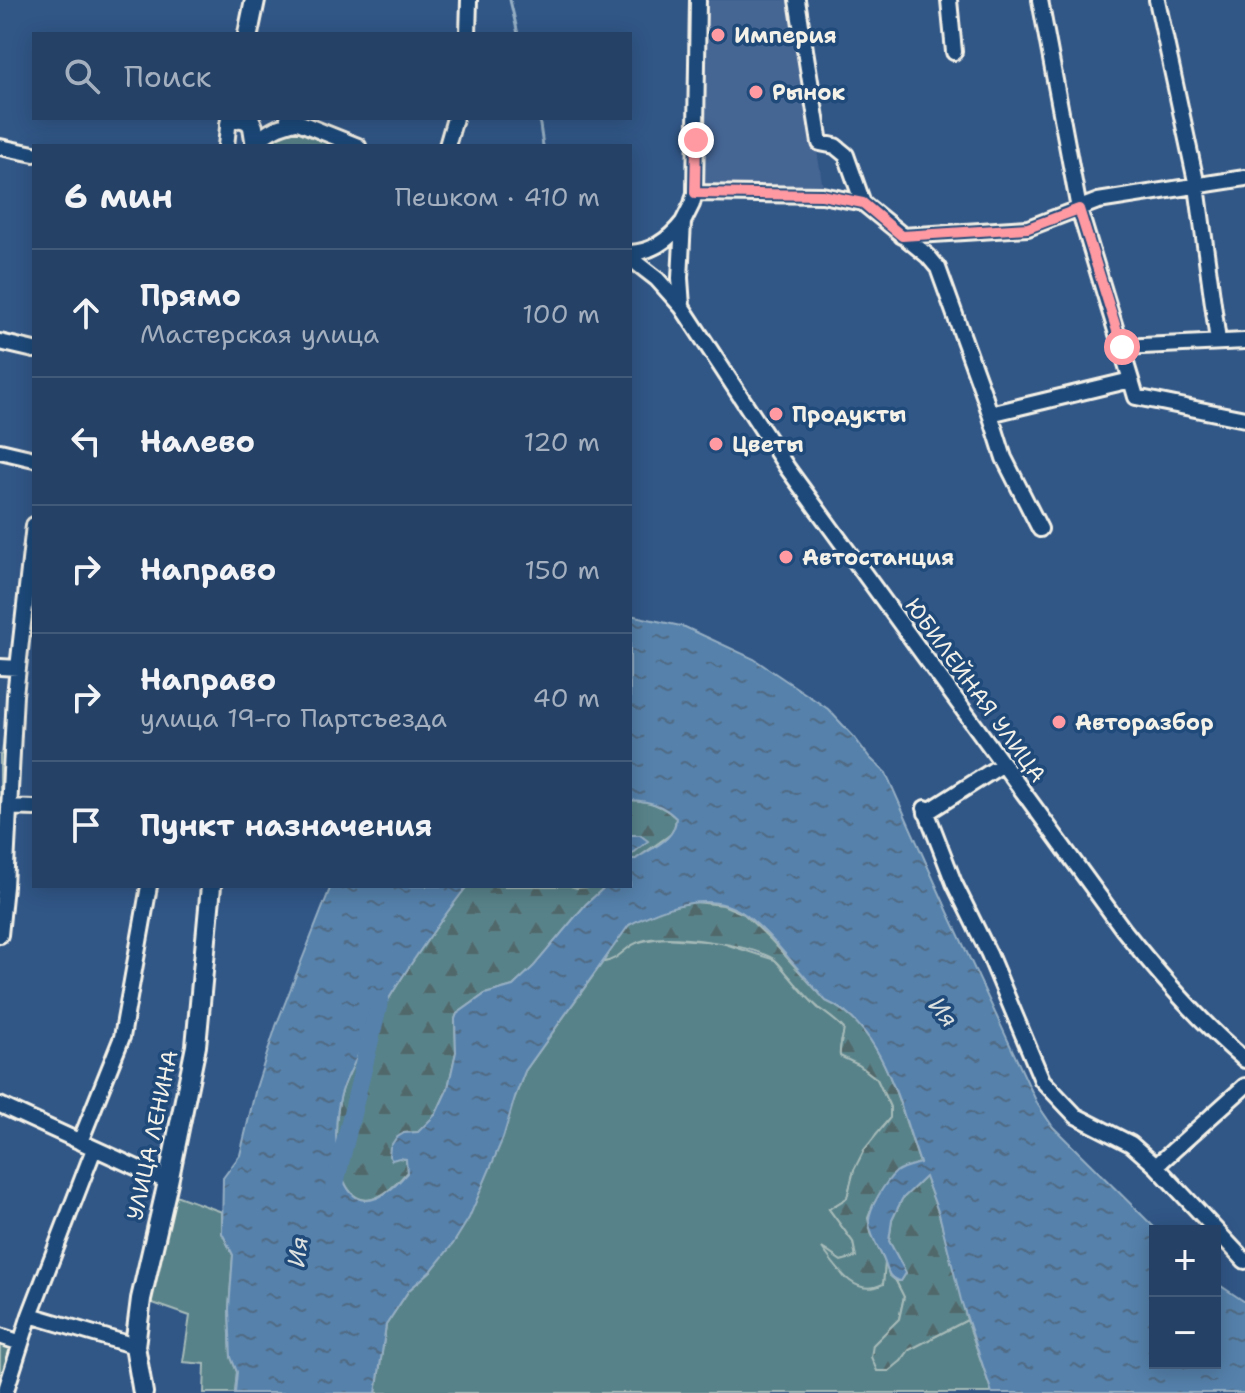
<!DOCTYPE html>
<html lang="ru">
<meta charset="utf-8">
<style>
:root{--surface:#254165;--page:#2d486b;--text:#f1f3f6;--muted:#a3afbf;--line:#425a79}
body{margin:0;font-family:"Shantell Sans",sans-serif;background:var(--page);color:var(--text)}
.controls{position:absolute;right:24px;bottom:24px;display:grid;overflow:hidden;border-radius:0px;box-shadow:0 4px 20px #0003}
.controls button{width:72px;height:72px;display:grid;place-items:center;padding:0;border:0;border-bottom:2px solid var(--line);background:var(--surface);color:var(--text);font:40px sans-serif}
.stop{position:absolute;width:24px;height:24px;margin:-18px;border:6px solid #ff9aa2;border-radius:50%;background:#fff}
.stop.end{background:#ff9aa2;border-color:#fff;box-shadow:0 2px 8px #0008}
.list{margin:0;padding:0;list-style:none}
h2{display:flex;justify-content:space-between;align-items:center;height:104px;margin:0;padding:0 32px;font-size:34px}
h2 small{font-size:26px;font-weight:400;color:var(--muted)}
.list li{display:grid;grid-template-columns:52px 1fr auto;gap:24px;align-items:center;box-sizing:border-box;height:128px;padding:0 32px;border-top:2px solid var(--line)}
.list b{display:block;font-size:30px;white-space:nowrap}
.list p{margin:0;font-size:26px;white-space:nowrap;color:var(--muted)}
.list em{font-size:26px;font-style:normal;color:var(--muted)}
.icon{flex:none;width:44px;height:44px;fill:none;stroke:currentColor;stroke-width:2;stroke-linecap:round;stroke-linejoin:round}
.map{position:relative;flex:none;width:1245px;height:1393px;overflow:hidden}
.search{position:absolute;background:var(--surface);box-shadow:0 4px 20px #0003;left:32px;top:32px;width:600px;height:88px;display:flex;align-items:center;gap:20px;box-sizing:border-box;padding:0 28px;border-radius:0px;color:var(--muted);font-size:30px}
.panel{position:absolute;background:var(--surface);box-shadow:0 4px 20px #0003;left:32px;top:144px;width:600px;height:744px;border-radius:0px}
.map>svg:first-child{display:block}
.built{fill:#446593}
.green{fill:#588289;stroke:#a6bab8;stroke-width:2}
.forest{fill:url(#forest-firs);stroke:#a6bab8;stroke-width:2}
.water{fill:url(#water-ripples);stroke:#95aec3;stroke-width:2}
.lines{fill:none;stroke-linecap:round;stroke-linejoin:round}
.stream{stroke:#95aec3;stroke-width:3}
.river{stroke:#5581ab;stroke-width:18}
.minor-casing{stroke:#f4f1e8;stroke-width:20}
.major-casing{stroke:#f4f1e8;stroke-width:24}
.minor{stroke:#1f4a7a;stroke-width:14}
.major{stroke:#1f4a7a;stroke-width:18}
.route{stroke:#ff9aa2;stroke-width:10}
.poi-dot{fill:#ff9aa2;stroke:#1f4a7a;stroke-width:3}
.labels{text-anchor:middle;stroke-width:7;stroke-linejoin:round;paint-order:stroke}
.poi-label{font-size:22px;font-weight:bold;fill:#f4f1e8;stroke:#1f4a7a;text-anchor:start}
.street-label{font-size:22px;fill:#f4f1e8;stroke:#1f4a7a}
.water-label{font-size:24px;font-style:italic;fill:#dce0df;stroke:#1f4a7a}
</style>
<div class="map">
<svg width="1245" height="1393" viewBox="0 0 1245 1393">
<defs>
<pattern id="forest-firs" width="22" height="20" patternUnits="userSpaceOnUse" patternTransform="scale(2)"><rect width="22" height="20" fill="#588289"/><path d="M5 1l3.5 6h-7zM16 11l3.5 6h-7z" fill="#51686b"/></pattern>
<pattern id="water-ripples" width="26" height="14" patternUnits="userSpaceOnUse" patternTransform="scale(2)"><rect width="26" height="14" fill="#5581ab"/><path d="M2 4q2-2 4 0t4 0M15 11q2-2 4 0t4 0" fill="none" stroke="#506a83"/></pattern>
</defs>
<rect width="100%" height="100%" fill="#315787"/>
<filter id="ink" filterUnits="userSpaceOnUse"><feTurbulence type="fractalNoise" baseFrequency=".0125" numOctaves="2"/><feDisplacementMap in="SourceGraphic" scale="16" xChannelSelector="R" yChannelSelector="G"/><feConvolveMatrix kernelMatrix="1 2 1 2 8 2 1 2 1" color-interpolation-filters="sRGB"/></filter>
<g filter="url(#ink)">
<!-- built -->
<path class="built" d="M707,0H793L823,188L701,184Z"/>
<!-- green -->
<path class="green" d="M289,130H298L338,146H275L276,137Z
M11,675L3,805L0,808V755L2,754Z
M664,938L719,942L775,960L818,1008L835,1018L844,1029C843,1038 839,1046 840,1056L859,1065L877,1079L890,1107V1118L876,1134L854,1170L847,1198L829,1209L853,1242L856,1257L841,1261L825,1250L845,1278L883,1284L885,1262L889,1275L896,1281L904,1296L899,1319L873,1345L901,1361L909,1350L967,1320L992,1393H376L386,1325L409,1290L432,1270L515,1097L525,1071L603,962C619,960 618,951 631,945C641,940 652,939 664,938Z
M170,1193L222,1212V1233L233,1255L229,1309L231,1357L237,1372L235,1393H204L205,1364L183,1362L190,1316L150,1302Z
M0,1339L15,1346L0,1393Z"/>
<!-- forest -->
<path class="forest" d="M630,800C649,801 662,805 676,818L674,830L671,834L636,859H631V855L639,847L630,835Z
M467,886H570L577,888L606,886L586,904L534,967L513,986L485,994L457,1014L455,1019L456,1052L448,1088L436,1114L425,1127L418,1132L404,1133L399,1158L406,1159L407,1172C341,1250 327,1144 341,1094C345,1079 354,1064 361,1049C390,991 427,938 467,886Z
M695,902L723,905L744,914L771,940L826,1001C884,1025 900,1110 920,1163L898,1171L873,1205L868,1218L871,1233L885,1262L883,1284C855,1299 836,1267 822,1248L841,1261L856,1257L853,1242L829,1209L847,1198L854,1170L864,1150L890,1118V1107L877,1079L859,1065L840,1056C839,1046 843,1038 844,1029C836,1020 829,1016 820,1009C809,1000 799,988 790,977C785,972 780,963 774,959C747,944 675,934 645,940C625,944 621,960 603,962C610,951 620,933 629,925C644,911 676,905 695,902Z
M925,1177L939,1214L967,1320L909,1350L901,1361L889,1371H877L871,1357L873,1345L899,1319L904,1297L896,1281H901L906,1273L889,1241L892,1220L902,1199Z"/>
<!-- water -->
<path class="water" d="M630,615L685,627L754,659L828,709L854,737L870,758L886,773L948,912L1038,1105L1053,1127L1158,1231H1155V1363H1215V1282L1245,1302V1393H992L961,1300L939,1214L925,1177L902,1199L892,1220L889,1241L906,1273L901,1281C887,1279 888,1269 883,1258C878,1247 870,1235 869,1222C868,1209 886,1181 896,1172C902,1167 913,1165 920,1163C901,1110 883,1025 826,1001C801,974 775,938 746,915C711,889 663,907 629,925L525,1071L515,1097L503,1138L469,1218L453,1244L432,1270L409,1290L386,1325L376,1393H235L237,1372L231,1357L229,1309L233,1255L222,1233L223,1178L240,1155L256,1088L276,1026L331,886H467C427,938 390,991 361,1049C354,1064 346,1078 341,1094C327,1144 341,1250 407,1173L406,1159L399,1158L392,1160L389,1156L390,1147L396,1138L404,1133L418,1132L436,1114L448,1088L456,1052L455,1019L457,1014L485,994L513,986L534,966L586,904L606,886H630V835H640L648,841L631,855V859H636C651,848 676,840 676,818C662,804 649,801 630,800Z"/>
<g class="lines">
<!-- stream -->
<path class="stream" d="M510,0L518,34
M539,118L543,146"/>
<!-- river -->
<path class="river" d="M333,1192L380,999"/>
<defs>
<path id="minor" d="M797,0L820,143L835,146L846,155L863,203
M949,0L954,52
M1040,0L1079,209L1131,380
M1157,0L1197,186L1218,341
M468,34L469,0
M288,118L358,146
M228,124C237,117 246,119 253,127
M256,143C269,130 279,126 296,122
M226,146L229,118
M447,146L455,118
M0,147L34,154
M695,193L822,195L863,203L928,256L938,268L985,398L1004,458L1040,529
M902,236L1028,228L1098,201L1245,178
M630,253C652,252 669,240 683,222
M630,258L657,279L682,307L788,469L1123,929C1160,976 1199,1021 1245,1060
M682,306L680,278L683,222L692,204L695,193L698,0
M0,342L34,350
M1122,347L1245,341
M990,414L1131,380L1136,397L1245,419
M0,451L34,459
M0,667L18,668
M9,807L34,808
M925,808L954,883L989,954L1042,1080L1076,1116L1131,1144L1156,1166L1245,1261
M926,813L1003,764
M0,935L5,886L15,695L34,525
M0,1105L168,1182
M80,1142L122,1037L149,886
M1156,1166L1245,1086
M30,1315L135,1346
M0,1336L21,1343
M5,1393L30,1315L94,1149"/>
<path id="major" d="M248,34L255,0
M249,118L253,127L256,146
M143,1393L135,1346L141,1299L168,1182L196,1046L211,886"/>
</defs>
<!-- minor casing -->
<use href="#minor" class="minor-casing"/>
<!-- major casing -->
<use href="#major" class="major-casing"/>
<!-- minor -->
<use href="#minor" class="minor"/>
<!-- major -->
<use href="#major" class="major"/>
</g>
</g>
<g class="lines" filter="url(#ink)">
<!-- route -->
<path class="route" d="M696,140L695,193L822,195L863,203L902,236L1028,228L1079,209L1122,347"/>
</g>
<!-- markers -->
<g class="poi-dot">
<circle cx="718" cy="35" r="8"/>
<circle cx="756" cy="92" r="8"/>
<circle cx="776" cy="414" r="8"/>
<circle cx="716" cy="444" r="8"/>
<circle cx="786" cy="557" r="8"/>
<circle cx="1059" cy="722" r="8"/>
</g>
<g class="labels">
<!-- poi labels -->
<g class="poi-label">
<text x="734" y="43">Империя</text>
<text x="772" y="100">Рынок</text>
<text x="792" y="422">Продукты</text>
<text x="732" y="452">Цветы</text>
<text x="802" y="565">Автостанция</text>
<text x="1075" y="730">Авторазбор</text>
</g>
<!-- street labels -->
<g class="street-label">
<text transform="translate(976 690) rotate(54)" y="8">ЮБИЛЕЙНАЯ УЛИЦА</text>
<text transform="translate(152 1135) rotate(-78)" y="8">УЛИЦА ЛЕНИНА</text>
</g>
<!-- water labels -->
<g class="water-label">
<text transform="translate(943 1012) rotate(51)" y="8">Ия</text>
<text transform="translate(298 1252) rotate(-83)" y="8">Ия</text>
</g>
</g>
</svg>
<div class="controls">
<button>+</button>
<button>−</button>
</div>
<div class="stop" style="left:1122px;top:347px"></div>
<div class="stop end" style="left:696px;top:140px"></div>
<div class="search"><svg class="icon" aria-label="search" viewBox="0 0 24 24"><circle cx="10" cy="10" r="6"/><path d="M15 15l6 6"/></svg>Поиск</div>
<section class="panel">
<h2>6 мин<small>Пешком · 410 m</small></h2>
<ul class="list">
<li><svg class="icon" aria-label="ahead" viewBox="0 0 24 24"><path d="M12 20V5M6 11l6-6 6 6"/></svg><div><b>Прямо</b><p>Мастерская улица</p></div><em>100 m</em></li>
<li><svg class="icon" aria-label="left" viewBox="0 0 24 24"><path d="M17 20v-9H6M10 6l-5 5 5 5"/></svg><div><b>Налево</b></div><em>120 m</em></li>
<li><svg class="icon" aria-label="right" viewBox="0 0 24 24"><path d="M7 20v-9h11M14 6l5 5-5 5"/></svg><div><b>Направо</b></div><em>150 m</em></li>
<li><svg class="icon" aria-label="right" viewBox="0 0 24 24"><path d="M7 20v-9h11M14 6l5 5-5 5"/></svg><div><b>Направо</b><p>улица 19-го Партсъезда</p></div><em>40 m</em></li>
<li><svg class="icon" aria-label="arrive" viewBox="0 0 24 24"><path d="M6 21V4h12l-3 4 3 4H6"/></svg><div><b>Пункт назначения</b></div></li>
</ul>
</section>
</div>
